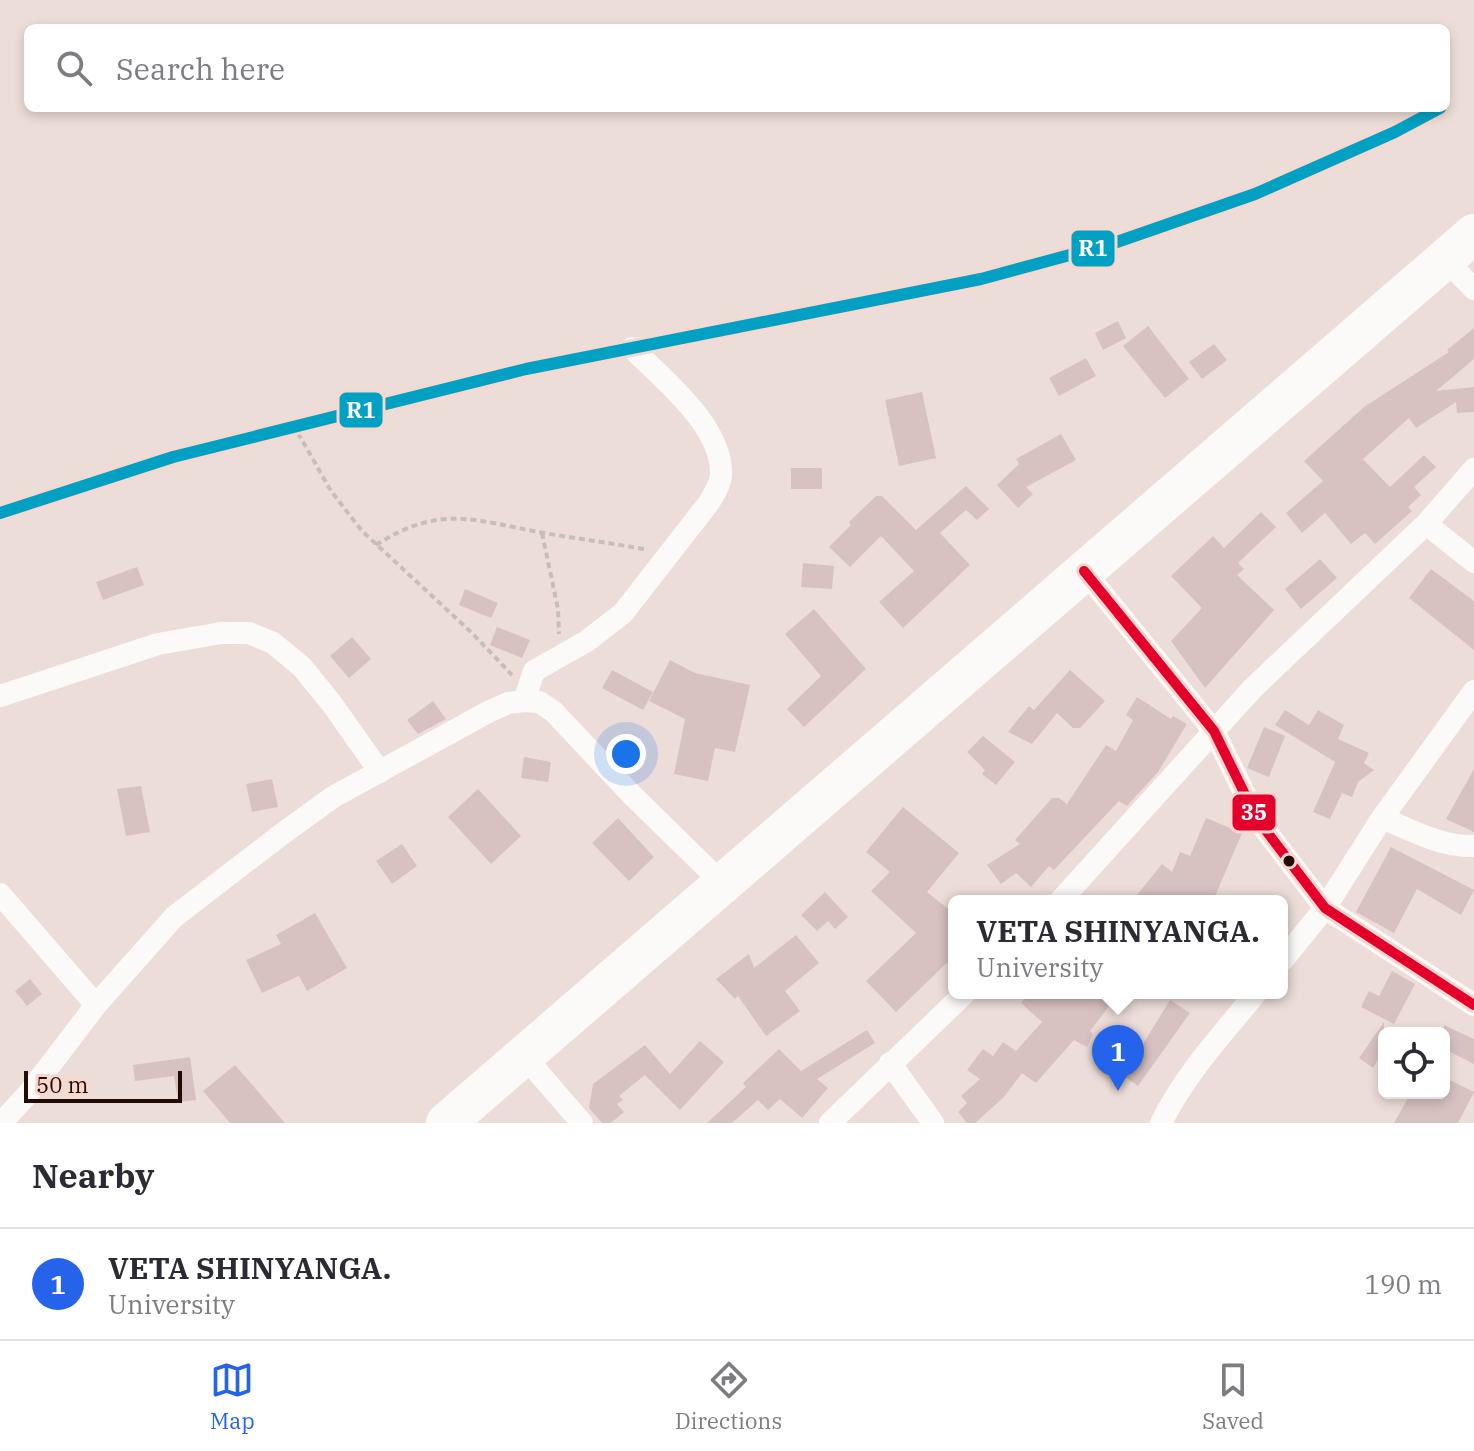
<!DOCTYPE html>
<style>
:root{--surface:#fff;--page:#f7f7f7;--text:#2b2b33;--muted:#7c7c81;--line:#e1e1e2;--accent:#2563eb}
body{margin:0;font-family:"IBM Plex Serif",serif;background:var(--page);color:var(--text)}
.controls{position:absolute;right:24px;bottom:24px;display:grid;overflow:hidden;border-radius:12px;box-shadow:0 4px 12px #0003}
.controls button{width:72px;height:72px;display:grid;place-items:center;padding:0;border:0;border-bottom:2px solid var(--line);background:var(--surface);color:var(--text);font:40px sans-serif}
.scale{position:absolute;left:24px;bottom:20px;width:158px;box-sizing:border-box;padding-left:8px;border:4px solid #230a05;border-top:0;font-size:22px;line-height:28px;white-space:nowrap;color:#230a05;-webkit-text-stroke:6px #f6d8cf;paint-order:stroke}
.you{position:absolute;left:626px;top:754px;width:28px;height:28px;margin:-20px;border:6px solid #fff;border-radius:50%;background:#1a73e8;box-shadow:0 0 0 12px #1a73e833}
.badge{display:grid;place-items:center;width:52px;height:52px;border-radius:50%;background:var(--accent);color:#fff;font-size:26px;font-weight:700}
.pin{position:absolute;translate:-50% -66px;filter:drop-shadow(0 2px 4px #0008)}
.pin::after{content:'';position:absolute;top:42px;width:28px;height:24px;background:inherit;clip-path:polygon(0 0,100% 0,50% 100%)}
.popup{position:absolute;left:948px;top:895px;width:340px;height:104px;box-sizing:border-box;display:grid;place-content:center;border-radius:12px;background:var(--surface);filter:drop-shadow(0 2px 6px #0005);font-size:26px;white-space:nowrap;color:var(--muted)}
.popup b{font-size:30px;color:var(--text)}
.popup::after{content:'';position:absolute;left:50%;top:100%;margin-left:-16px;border:16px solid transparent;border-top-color:var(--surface)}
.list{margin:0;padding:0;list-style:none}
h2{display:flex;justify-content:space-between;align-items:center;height:104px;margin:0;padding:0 32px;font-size:34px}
h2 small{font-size:26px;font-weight:400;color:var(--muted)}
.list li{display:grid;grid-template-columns:52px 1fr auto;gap:24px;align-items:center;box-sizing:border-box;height:112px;padding:0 32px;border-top:2px solid var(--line)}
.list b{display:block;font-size:30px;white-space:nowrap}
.list p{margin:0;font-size:26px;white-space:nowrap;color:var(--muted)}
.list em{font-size:26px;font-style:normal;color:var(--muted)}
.icon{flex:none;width:44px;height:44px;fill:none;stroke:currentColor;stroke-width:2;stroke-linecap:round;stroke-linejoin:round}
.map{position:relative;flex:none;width:1474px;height:1123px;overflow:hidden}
.search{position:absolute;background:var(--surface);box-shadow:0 4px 12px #0003;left:24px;right:24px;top:24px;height:88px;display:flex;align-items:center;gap:20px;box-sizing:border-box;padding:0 28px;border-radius:12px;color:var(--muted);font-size:30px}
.sheet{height:216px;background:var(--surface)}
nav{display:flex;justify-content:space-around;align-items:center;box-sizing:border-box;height:112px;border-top:2px solid var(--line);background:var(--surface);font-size:22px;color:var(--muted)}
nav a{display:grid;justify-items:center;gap:4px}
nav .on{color:var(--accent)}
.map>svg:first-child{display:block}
.building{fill:#d8c2c1}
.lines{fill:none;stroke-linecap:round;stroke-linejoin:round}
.path{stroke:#c6bebb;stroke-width:4;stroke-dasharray:6 4;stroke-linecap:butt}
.street{stroke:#fcfaf9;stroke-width:22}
.highway{stroke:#fcfaf9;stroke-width:40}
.bus-1-casing{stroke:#f6d8cf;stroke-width:16}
.bus-1{stroke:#e4002b;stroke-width:10}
.rail-1-casing{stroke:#f6d8cf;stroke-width:18}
.rail-1{stroke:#02a1c4;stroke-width:12}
.bus-dot{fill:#230a05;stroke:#f6d8cf;stroke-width:3}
.line-badge{stroke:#f6d8cf;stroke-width:3}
.badge-label{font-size:22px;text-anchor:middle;font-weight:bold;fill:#fff}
</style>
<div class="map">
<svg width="1474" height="1123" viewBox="0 0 1474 1123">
<rect width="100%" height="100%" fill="#edddd8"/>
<!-- building -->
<path class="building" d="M1118,321L1126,338L1103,350L1095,333Z
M1148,326L1189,379L1165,398L1123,346Z
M1474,328V359L1436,391L1474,387V412L1457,413L1456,402L1416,428L1409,418L1363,459L1390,487L1424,455L1436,467L1414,487L1421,495L1408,507L1412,511L1375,544L1365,533L1351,544L1325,513L1302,533L1286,513L1323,481L1304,461L1364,407L1449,352L1447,350Z
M1214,344L1227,360L1202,379L1189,362Z
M1086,358L1096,376L1059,396L1049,378Z
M922,392L936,458L899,466L885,400Z
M1061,434L1076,460L1026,487L1033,494L1018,508L997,485L1019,464L1016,459Z
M791,468H822V489H791Z
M966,486L989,509L977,520L966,510L940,533L970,565L903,628L879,602L914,571L881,536L850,567L829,547L851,525L849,522L876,496H882L916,530Z
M1261,512L1276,527L1238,563L1244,569L1237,575L1274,610L1205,688L1171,641L1202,608L1171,576L1213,536L1224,548Z
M1320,559L1337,578L1301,609L1285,589Z
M803,563L834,566L832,589L801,587Z
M137,567L144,585L103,600L96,582Z
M1431,569L1474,601V650L1409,598Z
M465,589L498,603L491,618L459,605Z
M814,609L866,669L804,727L787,709L821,676L785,634Z
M497,627L530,640L522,658L490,645Z
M352,637L371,659L349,678L330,656Z
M670,660L695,673L750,685L735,752L715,748L708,781L674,774L685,719L649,701Z
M612,670L653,692L643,710L602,688Z
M1070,670L1105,701L1080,728H1073L1057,713L1032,744L1008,732L1029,706L1034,710Z
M1137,697L1171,719L1173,716L1187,724L1158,772L1127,806L1119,801L1054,870L1049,866L1031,887L1016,873L1001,884L987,865L1020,844L1015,840L1052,798H1059L1067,804L1106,745L1116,751L1133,720L1126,715Z
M433,701L446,719L418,734L407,720Z
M1285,710L1309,725L1318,710L1344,725L1338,739L1369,753L1364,763L1374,770L1358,782L1352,797L1342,793L1330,819L1313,812L1335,762L1275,725Z
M1264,727L1285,736L1269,777L1247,768Z
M983,736L1015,762L996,785L982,774L985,770L967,752Z
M524,757L551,762L548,782L521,778Z
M1474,769V832L1446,819Z
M272,779L278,807L252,812L246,784Z
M141,786L150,832L126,836L117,789Z
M478,789L521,836L491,864L448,817Z
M903,807L959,853L927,892L954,914V956L896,1012L866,981L916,933L871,891L890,872L866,852Z
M618,818L654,857L629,881L592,843Z
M1206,818L1242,833L1213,901H1132L1162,864L1172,872L1180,852L1190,856Z
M402,844L417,866L392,884L376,861Z
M1391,847L1474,890L1461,915L1417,889L1394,933L1356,912Z
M825,892L848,917L835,929L828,921L817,931L801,915Z
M315,913L347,968L307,991L299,976L262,993L246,960L281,944L276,935Z
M796,935L819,963L785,991L800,1011L766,1036L738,996L735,999L716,979L749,954L754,968Z
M1392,971L1415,984L1394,1024L1361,1007L1369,991L1379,996Z
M30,979L42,994L27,1006L15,991Z
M1030,993H1119L1090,1031L1093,1034L1087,1047L1074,1040L1036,1083L1022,1073L1004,1097L975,1123H967L958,1112L967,1103L961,1096L980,1079L967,1070L983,1049L993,1056L1003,1042L1016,1051L1042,1022L1021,1003Z
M1170,1000L1190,1013L1138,1086L1110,1066V1059L1133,1037L1143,1044Z
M1384,1022V1051L1373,1068L1359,1058Z
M1444,1025L1474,1039V1064L1444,1049Z
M867,1030L875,1043L817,1079L828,1088L802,1118L780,1099L768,1110L758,1100L732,1123H707L746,1087L743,1083L779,1049L801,1071Z
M700,1041L724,1062L680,1110L645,1075L619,1096L623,1100L617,1104L624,1112L611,1123H602L589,1108L593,1084L645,1045L670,1074Z
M190,1057L196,1100L178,1102L174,1076L135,1081L133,1065Z
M235,1065L285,1123H230L203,1091Z
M1448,1079L1474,1092L1458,1123H1394L1411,1093H1444Z"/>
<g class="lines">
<!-- path -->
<path class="path" d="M298,433L331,491L362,531L472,633L512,675
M542,533L558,609L559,634
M376,545C442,503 475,521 544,533C579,539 613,543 648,550"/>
<!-- street -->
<path class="street" d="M1445,259L1474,289
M1426,524L1474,562
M1084,571L1214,731L1257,819L1325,908L1474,1005
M0,696L158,644L221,633H249L273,643L302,667L332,704L380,772
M524,701L534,671L587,641L623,613L708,504C713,496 720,486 721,475C723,426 663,380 632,348
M1382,818C1411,830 1441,847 1474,846
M0,894L96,1005
M1060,901L1253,688L1426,524L1474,469
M1282,961L1325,908L1382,818L1474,691
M524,1056L582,1123
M890,1063L933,1123
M1,1123L28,1094L96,1005L174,917L282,834L333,797L490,711L508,703L524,701L539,702L553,711L632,795L723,884
M830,1123L965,993
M1161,1123C1185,1074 1222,1035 1256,993"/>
<!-- highway -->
<path class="highway" d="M446,1123L1474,234"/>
<defs>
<path id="bus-1" d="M1084,571L1214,731L1257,819L1325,908L1474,1005"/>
</defs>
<!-- bus-1 casing -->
<use href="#bus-1" class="bus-1-casing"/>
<!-- bus-1 -->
<use href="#bus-1" class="bus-1"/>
<defs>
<path id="rail-1" d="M0,513L173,457L526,369L981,279L1114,243L1255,194L1395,132L1440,108"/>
</defs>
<!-- rail-1 casing -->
<use href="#rail-1" class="rail-1-casing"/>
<!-- rail-1 -->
<use href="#rail-1" class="rail-1"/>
</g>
<!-- markers -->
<circle class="bus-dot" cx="1289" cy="861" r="7"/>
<g class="line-badge">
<rect x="1070" y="229" width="46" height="39" rx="8" fill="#02a1c4"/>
<rect x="338" y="391" width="46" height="38" rx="8" fill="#02a1c4"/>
<rect x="1231" y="793" width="46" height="39" rx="8" fill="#e4002b"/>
</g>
<g class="badge-label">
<text x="1093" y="256">R1</text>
<text x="361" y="418">R1</text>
<text x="1254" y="820">35</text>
</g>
</svg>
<div class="controls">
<button><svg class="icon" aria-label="locate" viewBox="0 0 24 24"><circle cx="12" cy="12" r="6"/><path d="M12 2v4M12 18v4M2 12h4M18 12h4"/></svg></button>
</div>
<div class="scale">50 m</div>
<div class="you"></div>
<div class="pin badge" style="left:1118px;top:1091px">1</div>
<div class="popup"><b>VETA SHINYANGA.</b>University</div>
<div class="search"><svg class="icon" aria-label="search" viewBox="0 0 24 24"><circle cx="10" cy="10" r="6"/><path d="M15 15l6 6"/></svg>Search here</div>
</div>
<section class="sheet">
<h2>Nearby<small></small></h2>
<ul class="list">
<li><span class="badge">1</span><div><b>VETA SHINYANGA.</b><p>University</p></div><em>190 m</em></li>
</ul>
</section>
<nav>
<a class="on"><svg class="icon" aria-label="map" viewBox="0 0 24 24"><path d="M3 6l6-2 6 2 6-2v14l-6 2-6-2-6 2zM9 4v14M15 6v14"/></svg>Map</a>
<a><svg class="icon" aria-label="directions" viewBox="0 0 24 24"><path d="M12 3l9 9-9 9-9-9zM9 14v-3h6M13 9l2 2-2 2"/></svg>Directions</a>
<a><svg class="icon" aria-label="saved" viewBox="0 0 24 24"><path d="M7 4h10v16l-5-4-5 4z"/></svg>Saved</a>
</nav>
